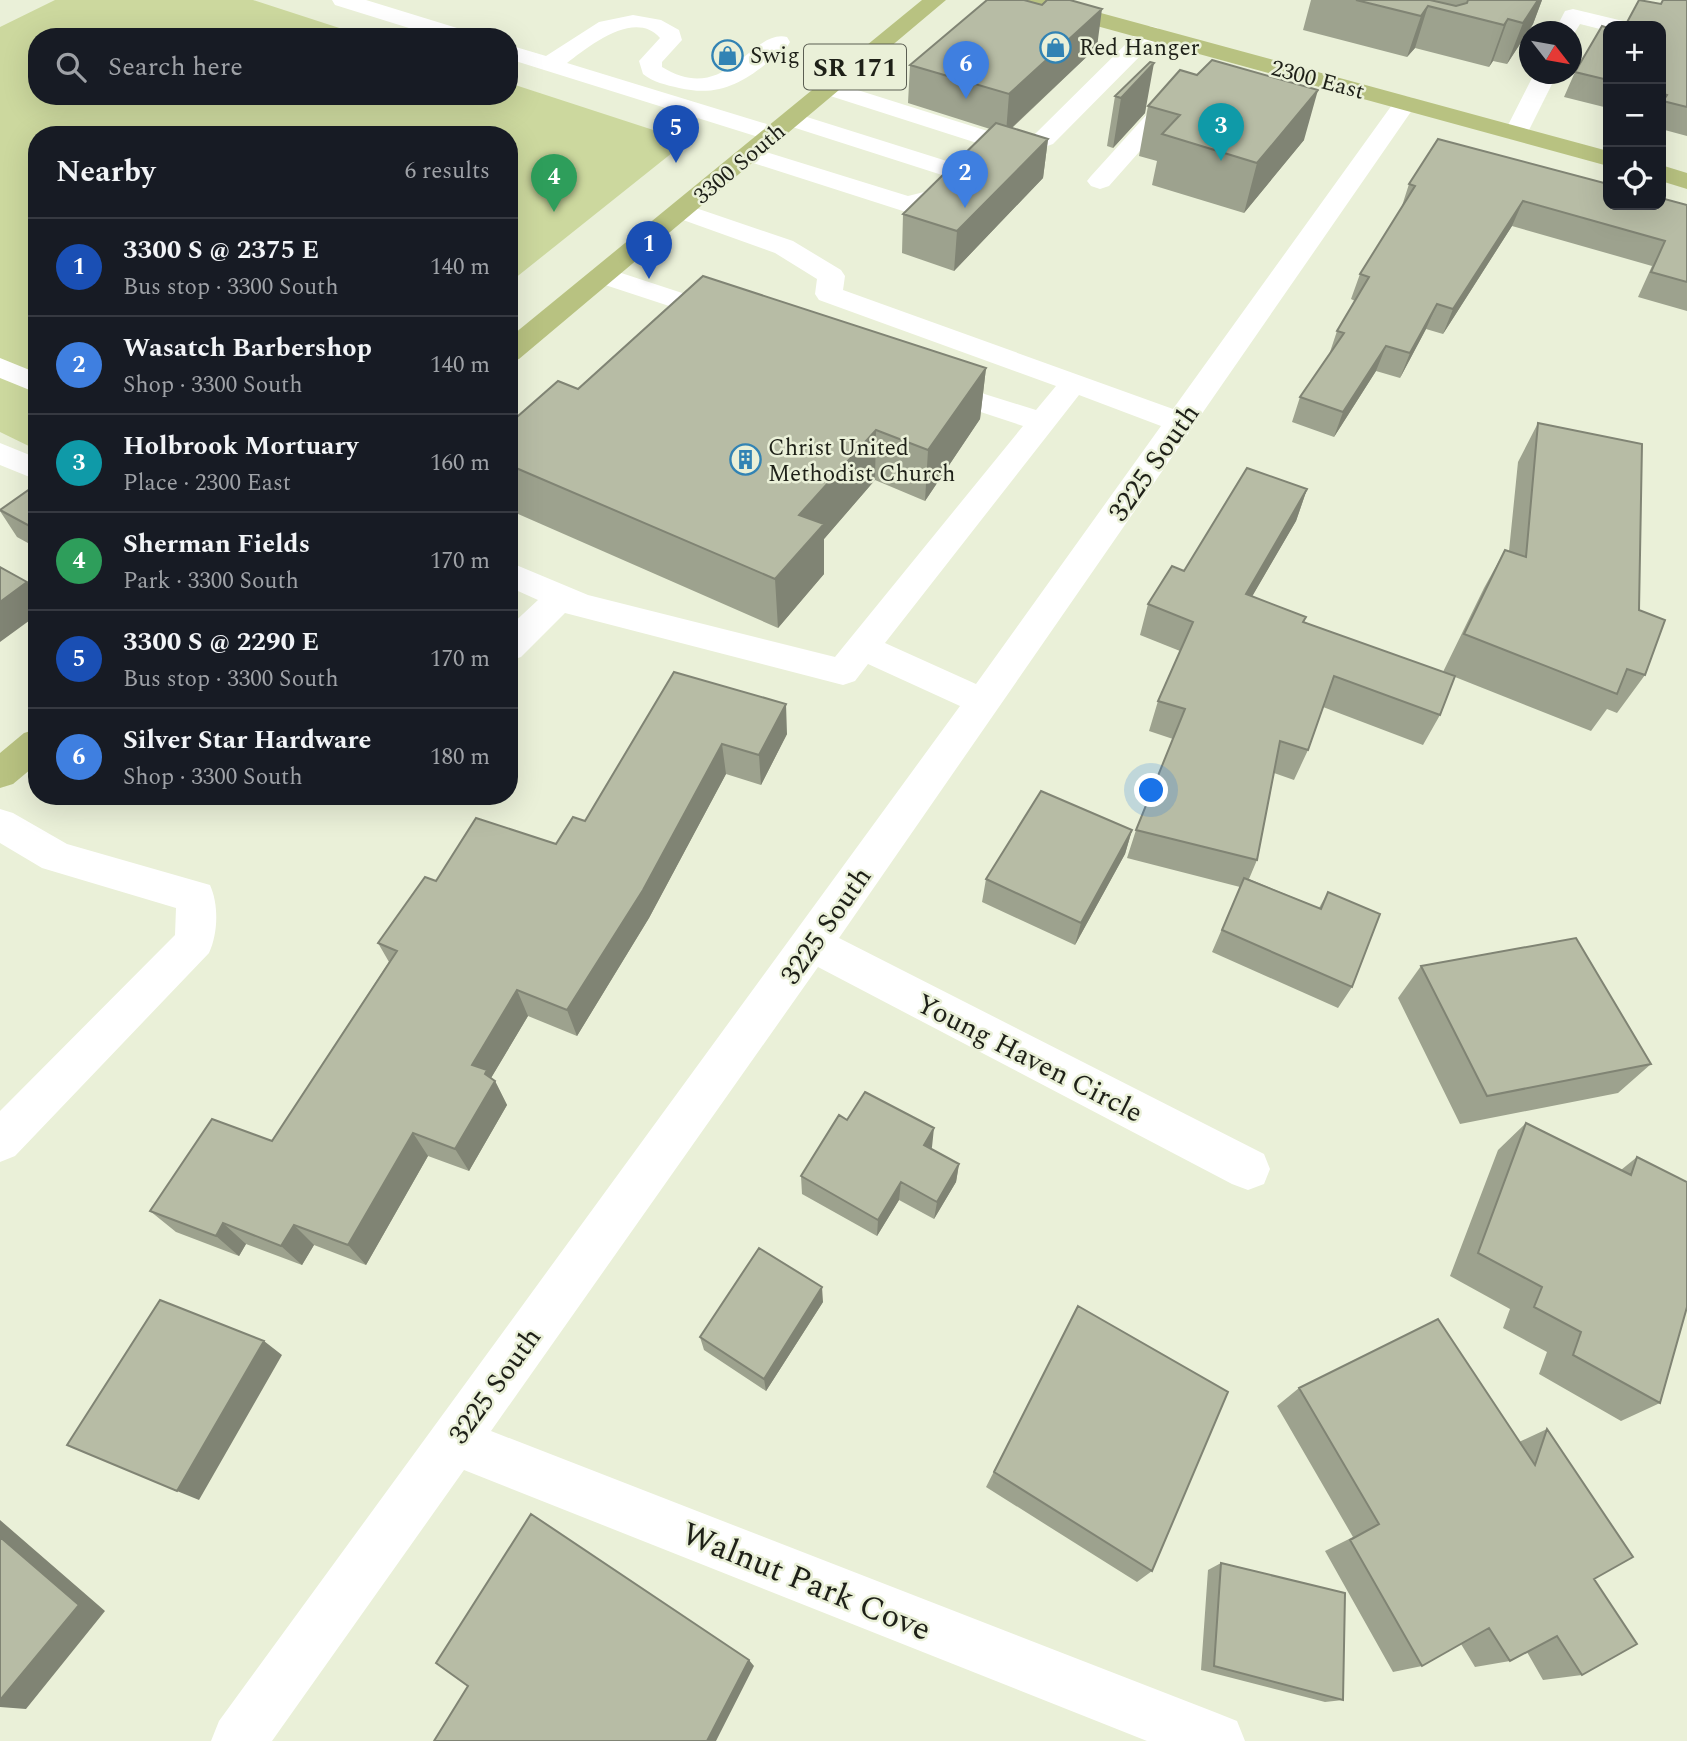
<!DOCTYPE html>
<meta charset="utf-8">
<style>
:root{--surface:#171b24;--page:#242831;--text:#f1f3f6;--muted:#9ea1a6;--line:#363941;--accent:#3283b4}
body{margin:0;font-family:Spectral,serif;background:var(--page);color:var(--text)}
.controls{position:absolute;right:21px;top:21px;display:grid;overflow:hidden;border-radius:14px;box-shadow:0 7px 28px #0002}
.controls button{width:63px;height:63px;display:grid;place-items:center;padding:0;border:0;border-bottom:2px solid var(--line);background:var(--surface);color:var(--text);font:35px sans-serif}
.compass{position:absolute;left:1519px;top:21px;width:63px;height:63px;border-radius:50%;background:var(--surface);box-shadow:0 7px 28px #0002;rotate:121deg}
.you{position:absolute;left:1152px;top:791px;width:24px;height:24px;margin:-18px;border:5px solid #fff;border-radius:50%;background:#1a73e8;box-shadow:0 0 0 10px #1a73e833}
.badge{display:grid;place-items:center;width:46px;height:46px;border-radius:50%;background:var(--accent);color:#fff;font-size:23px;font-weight:700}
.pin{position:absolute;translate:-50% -58px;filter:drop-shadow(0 2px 4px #0008)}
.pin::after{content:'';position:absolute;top:37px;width:24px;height:21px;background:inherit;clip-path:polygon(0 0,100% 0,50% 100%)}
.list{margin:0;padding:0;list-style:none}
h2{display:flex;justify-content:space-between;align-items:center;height:91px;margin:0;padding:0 28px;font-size:30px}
h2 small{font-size:23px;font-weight:400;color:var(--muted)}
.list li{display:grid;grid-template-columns:46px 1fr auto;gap:21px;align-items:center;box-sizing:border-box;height:98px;padding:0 28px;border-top:2px solid var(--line)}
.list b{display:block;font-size:26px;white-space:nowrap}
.list p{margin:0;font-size:23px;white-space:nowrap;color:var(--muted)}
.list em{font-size:23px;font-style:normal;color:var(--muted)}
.icon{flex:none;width:38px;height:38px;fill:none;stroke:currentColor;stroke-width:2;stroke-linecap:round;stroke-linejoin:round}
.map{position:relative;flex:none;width:1687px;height:1741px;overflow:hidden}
.search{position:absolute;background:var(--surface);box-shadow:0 7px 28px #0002;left:28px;top:28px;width:490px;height:77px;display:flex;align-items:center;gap:18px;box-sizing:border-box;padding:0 24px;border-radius:28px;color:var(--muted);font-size:26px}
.panel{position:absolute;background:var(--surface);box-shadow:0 7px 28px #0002;left:28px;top:126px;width:490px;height:679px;border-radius:28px}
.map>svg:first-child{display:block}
.green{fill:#ccd89e}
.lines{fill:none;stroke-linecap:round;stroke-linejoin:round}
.minor{fill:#fff;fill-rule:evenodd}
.major{fill:#b8c281;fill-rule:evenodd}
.wall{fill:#9da28e}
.shaded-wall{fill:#808474}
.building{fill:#b7bca5;stroke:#808474;stroke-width:2}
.labels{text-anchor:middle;stroke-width:5;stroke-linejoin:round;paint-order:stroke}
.far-poi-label{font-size:23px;fill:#1e2018;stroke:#eaf0d8;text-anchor:start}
.far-street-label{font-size:23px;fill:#1e2018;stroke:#eaf0d8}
.shield{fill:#eaf0d8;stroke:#5b5e52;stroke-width:2}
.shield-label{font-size:26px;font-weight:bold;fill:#1e2018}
.street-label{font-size:28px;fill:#1e2018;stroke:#eaf0d8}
.near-street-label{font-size:33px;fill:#1e2018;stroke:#eaf0d8}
</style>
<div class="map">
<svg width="1687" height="1741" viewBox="0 0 1687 1741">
<rect width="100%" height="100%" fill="#eaf0d8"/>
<!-- green -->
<path class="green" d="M55,0H253L367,37H37V96H509V83L687,141L509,283V135H37V450L0,432V27Z"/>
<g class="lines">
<!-- minor -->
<path class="minor" d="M332,0H366L470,32L473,37H438L335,5Z
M1573,9L1623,21L1626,26H1608V31L1580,24L1572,37V32H1554L1565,11Z
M633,15L661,20L679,30L682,40L662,62V67C727,107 751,28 787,37L790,42L787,47C751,76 727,99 679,88C666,85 653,82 643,74L639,61L660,38C635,9 589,46 567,63L783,129L786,134L783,139L774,141L765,139L509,59V45L546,56L599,22Z
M1150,26L1158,28L1161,33L1158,38L1053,144L1027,153L1005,152L821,93L817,88L821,83L829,81L1016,140L1035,134L1142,28Z
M1534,74H1557L1525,138L1516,140L1507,138L1504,133Z
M1177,88L1185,90L1189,95L1185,100L1109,186L1100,189L1091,186L1087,181L1091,176L1169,90Z
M1405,96L1413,98L1417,103L839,938L1264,1154L1270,1169L1264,1184L1248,1190L1232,1184L818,967L491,1431L1217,1713L1237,1721L1245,1741H1147L464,1470L272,1741H211L219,1721L960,706L868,664L855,681L843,685L565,613L521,657L509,661V627L538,600L509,587V562L588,595L835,657L1023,426L923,393L918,387L923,381L933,378L943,381L1036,410L1056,386L819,300L815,294L817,279L775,253L672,216L668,211L672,206L681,203L690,206L793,241L841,270L845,276L843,290L1173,409L1397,98ZM1079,395L1161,426L976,684L885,643Z
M791,112L969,168L973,173C958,195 934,212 906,212L741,159L738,154L741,149L750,147L908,196L924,192L942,175L783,124L779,119L783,114Z
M603,267L737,311L741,317L737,323L727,325L593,281L590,275L593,269Z
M0,358L37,373V393L0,378Z
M0,443L37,458V480L0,465Z
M0,809L13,813L67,844L210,885C219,905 218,934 209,953L15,1156L0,1162V1111L175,935L176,908L42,868L0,843Z"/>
<!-- major -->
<path class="major" d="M922,0H946L519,359L509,362V338Z
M1017,0H1053L1608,151V166L1020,5Z
M1661,165L1687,173V189L1661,181Z
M37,729V764L13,784L0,788V753L24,733Z"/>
</g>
<!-- wall -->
<path class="wall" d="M1311,0H1542L1533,24L1507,64L1493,61L1489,67L1415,48L1407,57L1303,30Z
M1687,0V136L1661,129V4Z
M1608,28V108L1564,97L1575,72Z
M1097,47L1012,128L1048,139L1043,178L954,271L902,253L903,214L990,129L908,103L910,65Z
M1150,62L1145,113L1113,148L1107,146L1115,96Z
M1148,106L1304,140L1244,213L1152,185L1157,161L1139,156Z
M1409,184L1687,205V311L1638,297L1652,266L1512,226L1443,334L1426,329L1400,378L1376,371L1334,437L1292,422L1300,397L1329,355L1337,331L1355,301L1351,299L1360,274L1401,209Z
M986,368L980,419L925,501L875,480L824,539V574L778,628L509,510V424L578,389Z
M1538,423L1639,610L1645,675L1617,713L1607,709L1591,731L1455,677L1440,715L1423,745L1323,707L1308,750L1294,780L1274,773L1257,860L1249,879L1319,908L1328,892L1352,987L1338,1008L1212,952L1240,887L1127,858L1136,830L1173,739L1149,731L1158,701L1180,651L1140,635L1148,604L1184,571L1307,489L1296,521L1252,596L1304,622L1443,672L1484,588L1505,550L1509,551L1518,462Z
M37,484V548L17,537L0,511Z
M674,672L787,734L761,785L726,774L649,918L577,1036L528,1016L491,1078L495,1081L507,1105L469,1171L428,1156L366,1265L314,1245L302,1265L246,1244L239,1256L176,1232L150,1211L272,1141L389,962L378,943L436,881L556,844L585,821Z
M1132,830L1125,854L1075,945L982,902L986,879Z
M1421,966L1651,1064L1618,1093L1460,1124L1398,998Z
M847,1120L932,1147L931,1149L959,1164L956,1182L934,1219L899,1200L877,1236L802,1194L801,1176Z
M1526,1123L1621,1170L1637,1157L1660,1403L1621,1421L1539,1374L1547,1352L1503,1328L1510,1309L1450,1276L1498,1150Z
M823,1302L766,1391L704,1350L700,1337Z
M1078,1306L1152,1571L1137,1582L986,1487Z
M1299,1388L1519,1442L1547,1429L1594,1579L1582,1675L1543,1680L1527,1652L1510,1661L1475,1667L1461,1644L1422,1666L1393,1672L1325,1551L1353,1537L1277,1406Z
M1221,1563L1343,1700L1325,1702L1201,1670L1208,1570Z"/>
<!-- shaded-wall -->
<path class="shaded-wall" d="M1538,0H1542L1533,24L1507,64L1523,23Z
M1428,6L1415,48L1407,57L1421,16Z
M1102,9L1097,47L1006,133L1009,94Z
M1508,19L1493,61L1489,67L1504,25Z
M1154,63L1145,113L1113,148L1121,98Z
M1318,90L1304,140L1244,213L1257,163Z
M1048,139L1043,178L954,271L957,231Z
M1523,201L1512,226L1443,334L1453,309Z
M1437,304L1426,329L1400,378L1410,353Z
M1386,346L1376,371L1334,437L1343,412Z
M986,368L980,419L925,501L928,450Z
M876,430L875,480L824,539V574L778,628L775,579L799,515Z
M1307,489L1296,521L1235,626L1246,594Z
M27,582L37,596V615L0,642V602Z
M786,704L787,734L761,785L759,755Z
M722,744L726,774L649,918L577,1036L567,1010Z
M1132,830L1125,854L1075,945L1081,923Z
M517,990L528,1016L491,1078L495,1081L507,1105L469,1171L455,1149L472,1065Z
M934,1128L932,1147L922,1164L924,1145Z
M413,1133L428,1156L366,1265L348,1245Z
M959,1164L956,1182L934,1219L937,1202Z
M901,1182L899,1200L877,1236L878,1220Z
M223,1223L246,1244L239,1256L216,1236Z
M294,1225L314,1245L302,1265L281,1246Z
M822,1287L823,1302L766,1391L764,1379Z
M264,1341L282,1355L199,1500L177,1491Z
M0,1520L105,1611L26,1709L0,1707Z
M749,1660L754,1666L716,1741H707Z"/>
<!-- building -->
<path class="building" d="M987,0H1024L1042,5L1047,0H1070L1102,9L1009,94L910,65Z
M1356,0H1430L1456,6L1467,3L1468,0H1538L1523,23L1508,19L1504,25L1428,6L1421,16Z
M1639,0L1661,4L1663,0H1687V107L1663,101L1667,95L1661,93V26H1625Z
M1602,26L1608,28V80L1575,72Z
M1212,60L1318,90L1257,163L1162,134L1180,115L1148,106L1180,70L1197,75Z
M1150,62L1154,63L1121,98L1115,96Z
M996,123L1048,139L957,231L903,214Z
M1438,139L1608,184V205H1661V198L1687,205V282L1651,272L1665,241L1523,201L1453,309L1437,304L1410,353L1386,346L1343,412L1300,397L1344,333L1337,331L1369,277L1360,274L1415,186L1409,184Z
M703,276L986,368L928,450L876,430L799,515L824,524L775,579L509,465V424L558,381L578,389Z
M1538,423L1642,444L1639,610L1665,620L1645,675L1627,669L1617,694L1464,634L1505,550L1526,557Z
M1247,468L1307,489L1246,594L1306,617L1303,622L1455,676L1440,715L1334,676L1308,750L1280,741L1257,860L1136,830L1185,709L1158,701L1193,622L1148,604L1172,566L1184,571Z
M37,484V530L0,510Z
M0,567L27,582L0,602Z
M674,672L786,704L759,755L722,744L643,890L567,1010L517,990L472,1065L487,1070L485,1074L495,1081L455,1149L413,1133L348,1245L294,1225L281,1246L223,1223L216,1236L150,1211L212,1119L272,1141L397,951L378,943L425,877L436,881L476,818L556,844L573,817L585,821Z
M1041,791L1132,830L1081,923L986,879Z
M1244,878L1321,909L1328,892L1380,914L1352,987L1222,930Z
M1576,938L1651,1064L1487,1096L1421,966Z
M865,1092L934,1128L924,1145L959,1164L937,1202L901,1182L878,1220L801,1176L839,1115L847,1120Z
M1526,1123L1631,1175L1637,1157L1687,1182V1307L1660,1403L1573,1355L1581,1332L1534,1307L1542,1287L1478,1253Z
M759,1248L822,1287L764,1379L700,1337Z
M160,1300L264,1341L177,1491L67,1445Z
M1078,1306L1228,1392L1152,1571L994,1472Z
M1438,1319L1535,1465L1547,1429L1633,1557L1594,1579L1637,1644L1582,1675L1557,1636L1510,1661L1489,1628L1422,1666L1350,1540L1379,1524L1299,1388Z
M531,1514L749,1660L707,1741H434L468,1686L436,1663Z
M0,1537L79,1605L0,1700Z
M1221,1563L1345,1593L1343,1700L1214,1666Z"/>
<!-- icons -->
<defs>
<symbol id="shop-ring" viewBox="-11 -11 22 22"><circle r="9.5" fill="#eaf0d8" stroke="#3283b4" stroke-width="1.5"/><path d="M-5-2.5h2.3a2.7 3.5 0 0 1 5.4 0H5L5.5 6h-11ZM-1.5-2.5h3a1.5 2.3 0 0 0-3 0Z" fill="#3283b4"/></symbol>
<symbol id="building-ring" viewBox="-11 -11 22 22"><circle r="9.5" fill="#eaf0d8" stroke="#3283b4" stroke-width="1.5"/><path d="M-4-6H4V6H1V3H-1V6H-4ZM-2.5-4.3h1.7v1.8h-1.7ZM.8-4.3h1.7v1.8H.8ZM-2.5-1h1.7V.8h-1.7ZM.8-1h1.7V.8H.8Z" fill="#3283b4"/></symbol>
</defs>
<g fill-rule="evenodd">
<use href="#shop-ring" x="1038" y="30" width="35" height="35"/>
<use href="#shop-ring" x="710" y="38" width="35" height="35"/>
<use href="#building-ring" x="728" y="442" width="35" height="35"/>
</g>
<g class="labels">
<!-- far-poi labels -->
<g class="far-poi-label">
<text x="1079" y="55">Red Hanger</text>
<text x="750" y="63">Swig</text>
<text x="768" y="455">Christ United<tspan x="768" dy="26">Methodist Church</tspan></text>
</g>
<!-- far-street labels -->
<g class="far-street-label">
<text transform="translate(1318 79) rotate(15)" y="8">2300 East</text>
<text transform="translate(739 163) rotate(-40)" y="8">3300 South</text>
</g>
<!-- shield labels -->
<rect class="shield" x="804" y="44.5" width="102" height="45" rx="5"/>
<g class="shield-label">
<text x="855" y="76">SR 171</text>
</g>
<!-- street labels -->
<g class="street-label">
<text transform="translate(1153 462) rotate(-55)" y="10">3225 South</text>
<text transform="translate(825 925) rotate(-55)" y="10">3225 South</text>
<text transform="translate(1030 1057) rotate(27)" y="10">Young Haven Circle</text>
<text transform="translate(494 1385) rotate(-54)" y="10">3225 South</text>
</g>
<!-- near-street labels -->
<g class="near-street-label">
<text transform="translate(807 1580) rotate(22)" y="12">Walnut Park Cove</text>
</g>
</g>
</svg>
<div class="controls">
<button>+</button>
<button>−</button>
<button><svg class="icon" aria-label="locate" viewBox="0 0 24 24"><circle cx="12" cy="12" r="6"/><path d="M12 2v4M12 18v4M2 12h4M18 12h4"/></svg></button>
</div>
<svg class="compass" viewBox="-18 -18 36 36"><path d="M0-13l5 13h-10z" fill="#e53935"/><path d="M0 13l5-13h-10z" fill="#9ea1a6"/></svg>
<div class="you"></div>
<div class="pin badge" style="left:649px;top:279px;background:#1a4fb4">1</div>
<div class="pin badge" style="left:965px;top:208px;background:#3f7fe0">2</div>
<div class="pin badge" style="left:1221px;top:161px;background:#0f9aa8">3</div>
<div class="pin badge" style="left:554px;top:212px;background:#2e9e5b">4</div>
<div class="pin badge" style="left:676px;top:163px;background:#1a4fb4">5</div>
<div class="pin badge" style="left:966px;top:99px;background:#3f7fe0">6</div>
<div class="search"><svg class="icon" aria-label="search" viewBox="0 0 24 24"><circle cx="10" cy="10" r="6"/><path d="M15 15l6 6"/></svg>Search here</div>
<section class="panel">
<h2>Nearby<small>6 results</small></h2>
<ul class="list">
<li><span class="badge" style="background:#1a4fb4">1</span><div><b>3300 S @ 2375 E</b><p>Bus stop · 3300 South</p></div><em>140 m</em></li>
<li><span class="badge" style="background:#3f7fe0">2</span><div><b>Wasatch Barbershop</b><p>Shop · 3300 South</p></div><em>140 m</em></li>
<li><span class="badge" style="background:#0f9aa8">3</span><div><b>Holbrook Mortuary</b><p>Place · 2300 East</p></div><em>160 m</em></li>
<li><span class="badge" style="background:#2e9e5b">4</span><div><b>Sherman Fields</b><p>Park · 3300 South</p></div><em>170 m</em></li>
<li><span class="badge" style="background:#1a4fb4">5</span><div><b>3300 S @ 2290 E</b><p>Bus stop · 3300 South</p></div><em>170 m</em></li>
<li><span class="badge" style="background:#3f7fe0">6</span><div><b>Silver Star Hardware</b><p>Shop · 3300 South</p></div><em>180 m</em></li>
</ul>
</section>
</div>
